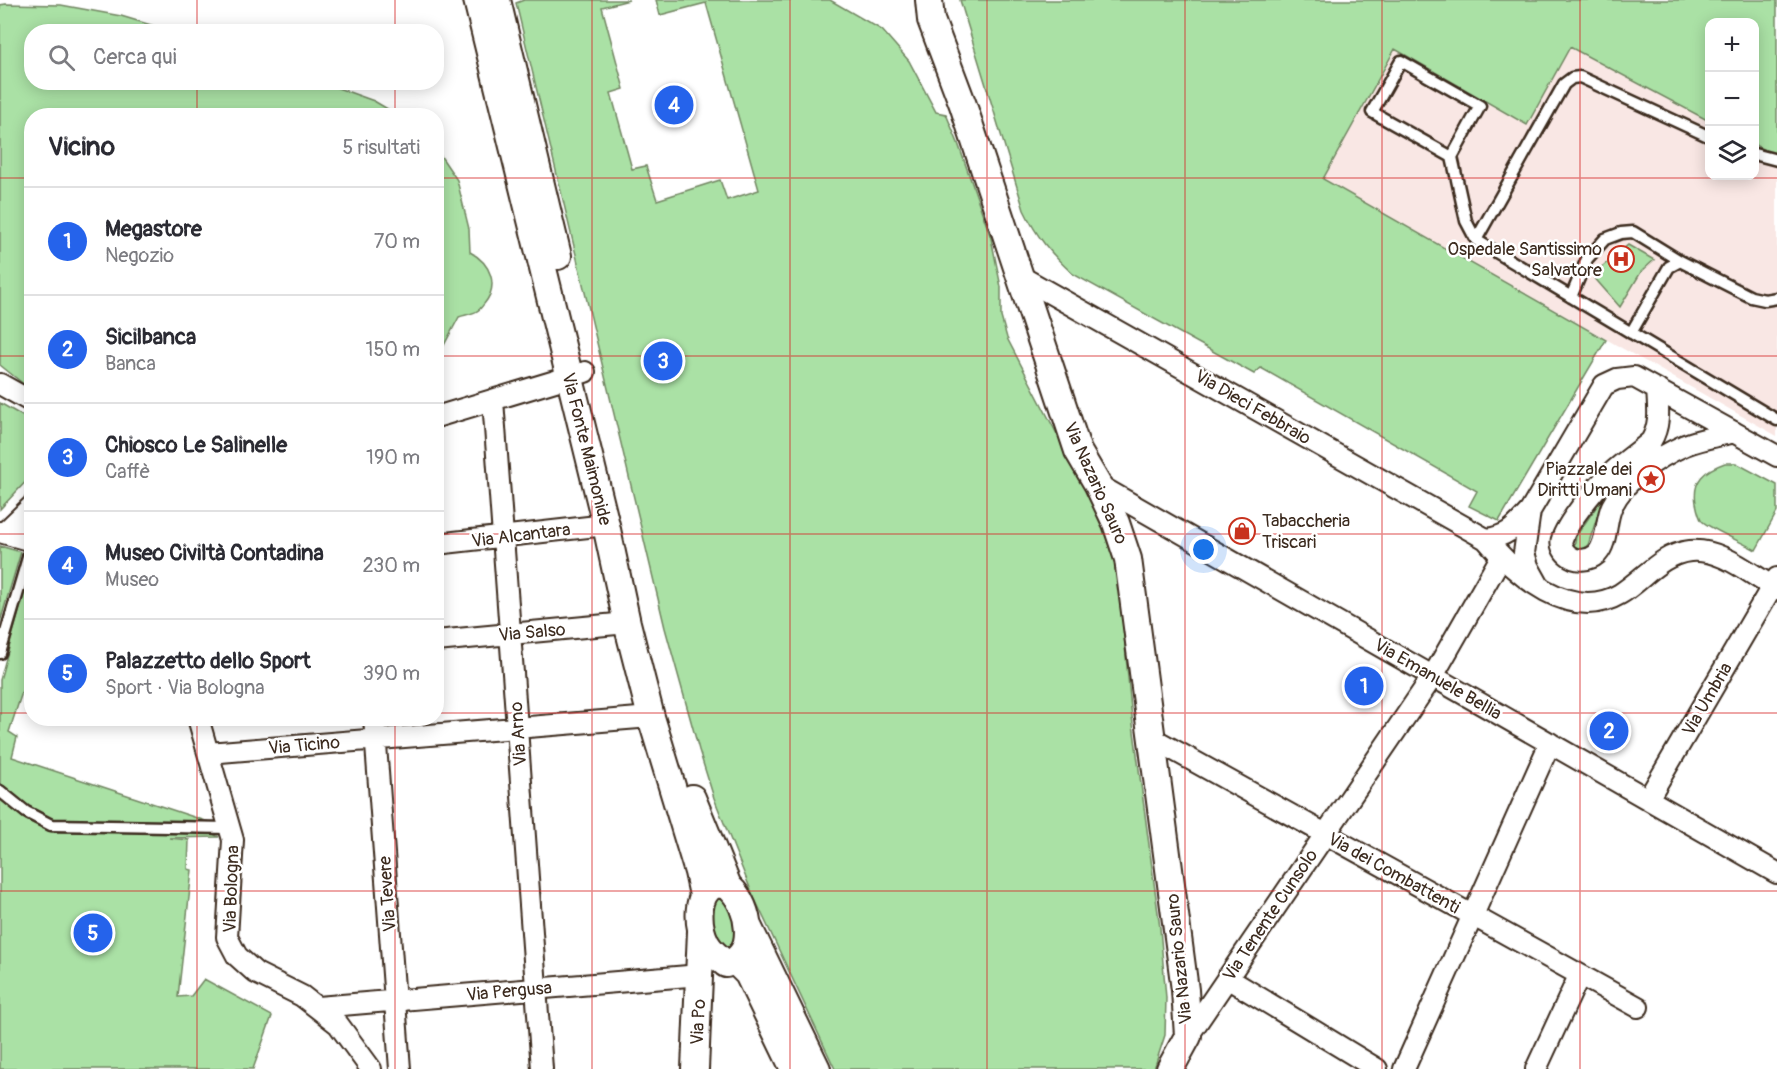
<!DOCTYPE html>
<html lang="it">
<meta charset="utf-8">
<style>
:root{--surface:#fff;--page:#f2f2f3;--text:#2b2b33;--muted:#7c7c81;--line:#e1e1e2;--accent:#2563eb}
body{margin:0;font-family:Pangolin,sans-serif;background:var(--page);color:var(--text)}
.controls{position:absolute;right:18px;top:18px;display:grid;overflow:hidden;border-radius:12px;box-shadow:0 3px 15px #0003}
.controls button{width:54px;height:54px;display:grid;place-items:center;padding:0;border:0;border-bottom:2px solid var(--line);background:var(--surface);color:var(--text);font:30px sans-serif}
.you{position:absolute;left:1204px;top:550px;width:21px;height:21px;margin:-15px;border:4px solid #fff;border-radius:50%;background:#1a73e8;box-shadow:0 0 0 9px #1a73e833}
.badge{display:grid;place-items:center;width:39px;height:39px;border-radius:50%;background:var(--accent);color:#fff;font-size:20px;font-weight:700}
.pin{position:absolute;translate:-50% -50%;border:3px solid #fff;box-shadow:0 2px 6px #0006}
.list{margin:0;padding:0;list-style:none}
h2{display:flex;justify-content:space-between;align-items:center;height:78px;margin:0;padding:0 24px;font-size:26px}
h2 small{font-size:20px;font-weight:400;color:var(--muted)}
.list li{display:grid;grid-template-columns:39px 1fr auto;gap:18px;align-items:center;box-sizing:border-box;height:108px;padding:0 24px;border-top:2px solid var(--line)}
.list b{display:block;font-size:22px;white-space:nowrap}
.list p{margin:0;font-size:20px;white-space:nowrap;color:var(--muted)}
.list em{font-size:20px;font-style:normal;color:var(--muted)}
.icon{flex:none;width:33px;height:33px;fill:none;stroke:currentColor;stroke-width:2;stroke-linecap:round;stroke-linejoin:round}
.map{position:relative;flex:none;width:1777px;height:1069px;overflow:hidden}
.search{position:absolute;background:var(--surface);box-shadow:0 3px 15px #0003;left:24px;top:24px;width:420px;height:66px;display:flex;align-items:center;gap:15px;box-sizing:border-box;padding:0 21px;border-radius:24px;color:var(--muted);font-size:22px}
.panel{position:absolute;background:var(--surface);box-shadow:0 3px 15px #0003;left:24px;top:108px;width:420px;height:618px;border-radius:24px}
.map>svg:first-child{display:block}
.built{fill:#f9e7e4}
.green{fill:#aae1a5;stroke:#728662;stroke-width:1.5}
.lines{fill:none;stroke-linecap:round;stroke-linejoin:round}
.service-casing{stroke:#3b2a1e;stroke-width:15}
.minor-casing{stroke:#3b2a1e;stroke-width:24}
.tertiary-casing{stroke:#3b2a1e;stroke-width:30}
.service{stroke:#fff;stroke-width:10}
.minor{stroke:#fff;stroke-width:20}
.tertiary{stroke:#fff;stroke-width:26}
.grid{fill:none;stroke:#d62828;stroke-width:1.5;stroke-opacity:0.55}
.labels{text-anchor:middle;stroke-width:5;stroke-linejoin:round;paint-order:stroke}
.poi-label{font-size:18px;fill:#3b2a1e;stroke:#fff;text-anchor:end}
.street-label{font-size:18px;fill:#3b2a1e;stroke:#fff}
</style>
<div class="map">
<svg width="1777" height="1069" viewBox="0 0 1777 1069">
<rect width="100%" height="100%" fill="#fff"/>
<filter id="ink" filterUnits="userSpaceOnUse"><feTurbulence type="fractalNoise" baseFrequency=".0167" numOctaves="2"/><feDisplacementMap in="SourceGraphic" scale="12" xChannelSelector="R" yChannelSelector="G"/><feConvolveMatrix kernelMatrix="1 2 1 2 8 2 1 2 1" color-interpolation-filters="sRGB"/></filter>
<g filter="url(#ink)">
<!-- built -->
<path class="built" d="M1570,47L1709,121L1710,176H1754L1755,145L1777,157V436L1323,179L1395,49L1527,125Z"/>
<!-- green -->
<path class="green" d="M524,0H629L602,7L624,89L611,93L632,169L646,166L657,200L720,180L727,200L759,190L706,3L660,15L656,0H830L882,30L909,61L936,112L946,114L958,143L991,238L1001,287V317L1007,338L1096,509L1112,546L1118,572L1131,709L1160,928L1166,998L1165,1035L1154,1069H835L752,893L714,798L699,750L665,628L516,3Z
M960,0H1777V157L1755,145L1754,22H1710L1709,121L1570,47L1527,125L1395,49L1323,179L1606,340L1499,521L1469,506L1477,491L1261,368L1254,374L1073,274C1050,253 1037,237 1024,210Z
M6,4L61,5L121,16L171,31L32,32V82L324,83L374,101L398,115L32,116L31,390L0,365V5Z
M436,149L457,180L469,229L470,252C490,263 500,285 484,304C482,306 480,310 477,311C473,314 464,315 459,317L443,347L437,354Z
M1628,245L1654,260L1641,272L1620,307L1592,275Z
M0,403L31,421L32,475L0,509Z
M1725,463H1736L1777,485V512L1756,550C1747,545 1707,527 1702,521C1699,517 1697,508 1696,503C1692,480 1705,470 1725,463Z
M1613,483L1615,485L1600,508L1588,545L1583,549L1577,550L1574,547L1576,536Z
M0,546L21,552L0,622Z
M31,568V665L9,732L17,737L12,757L215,824L66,821C34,817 24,803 0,784V680Z
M0,798L26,820L52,832L207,831L219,837L169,838L189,840L188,869L192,870L178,997L191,996L204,979L272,1016L253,1069H0Z
M719,898L727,899L737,925L733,948C717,948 707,919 713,906C714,903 717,900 719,898Z"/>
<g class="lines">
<defs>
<path id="service" d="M1401,61L1480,106L1452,157L1372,112Z
M1754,154L1777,160
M1452,157L1466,221L1476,240L1777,420
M1476,240L1564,84L1572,78L1580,77L1710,137
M1571,297L1587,259L1605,239L1621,233L1633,232L1680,261L1751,297L1765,300L1777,298
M1631,333L1669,267L1680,261
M0,653L32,544
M0,791L26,812L51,825L230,828"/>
<path id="minor" d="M1018,275L1486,539C1516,575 1571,623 1620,594C1643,580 1661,554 1690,551C1722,548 1751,575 1777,589
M0,384L32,402
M1657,389C1658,408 1661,424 1651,441C1636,454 1619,465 1605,479C1593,491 1567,523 1562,539C1560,544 1563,551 1568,555C1576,562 1589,561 1597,554C1608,542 1605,521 1612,506C1625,479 1658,457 1685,445C1700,439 1718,436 1734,432
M493,400L542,1069
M436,417L585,372
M1098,485L1777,873
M0,532L32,541
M4,533L32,506
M1486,539C1509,536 1515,527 1530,511
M436,544L606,525
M1538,584L1528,566L1524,553L1530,511L1604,385L1617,379L1634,377L1777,456
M436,641L627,623
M198,718L233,840L227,937L237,956L256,973L302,996L338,1024L371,1069
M374,718L400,1069
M1152,738L1638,1007
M208,753L651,717
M1648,799L1777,578
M1227,978L1377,1069
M318,1007L700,975
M1188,1036L1433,676L1501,557
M1404,1069L1550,743
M1536,1069L1579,976"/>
<path id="tertiary" d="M477,0L606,525L627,623L651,717L698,872L703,895
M497,0L558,256
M929,0L931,20L963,105L1078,451L1098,485L1116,523L1128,559L1185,990L1188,1036L1170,1069
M692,798L728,886
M716,884C721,885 726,885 730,888C750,906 759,956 726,964C719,958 711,952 706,943C697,925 695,892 716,884Z
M748,926L817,1069
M736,962L748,974L794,1069
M695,1069L701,931"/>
</defs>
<!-- service casing -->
<use href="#service" class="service-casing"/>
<!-- minor casing -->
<use href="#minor" class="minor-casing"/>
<!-- tertiary casing -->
<use href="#tertiary" class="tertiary-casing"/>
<!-- service -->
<use href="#service" class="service"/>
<!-- minor -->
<use href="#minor" class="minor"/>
<!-- tertiary -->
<use href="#tertiary" class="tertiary"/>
</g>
</g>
<!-- grid -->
<path class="grid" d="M197,0V32M395,0V32M592,0V1069M790,0V1069M987,0V1069M1185,0V1069M1382,0V1069M1580,0V1069M197,82V116M395,82V116M0,178H32M436,178H1777M0,356H32M436,356H1777M0,534H32M436,534H1777M0,713H32M436,713H1777M197,718V1069M395,718V1069M0,891H1777"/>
<!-- icons -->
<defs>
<symbol id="hospital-ring" viewBox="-11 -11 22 22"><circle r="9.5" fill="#fff" stroke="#c8321e" stroke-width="1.5"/><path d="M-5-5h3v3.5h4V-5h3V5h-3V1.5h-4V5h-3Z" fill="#c8321e"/></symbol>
<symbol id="sight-ring" viewBox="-11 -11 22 22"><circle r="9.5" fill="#fff" stroke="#c8321e" stroke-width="1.5"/><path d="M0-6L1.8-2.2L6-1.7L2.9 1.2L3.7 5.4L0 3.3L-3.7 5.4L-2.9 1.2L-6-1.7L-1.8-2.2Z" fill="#c8321e"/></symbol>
<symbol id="shop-ring" viewBox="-11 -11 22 22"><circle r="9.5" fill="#fff" stroke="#c8321e" stroke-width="1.5"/><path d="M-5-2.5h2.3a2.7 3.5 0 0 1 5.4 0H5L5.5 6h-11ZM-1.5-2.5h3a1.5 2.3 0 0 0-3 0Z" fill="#c8321e"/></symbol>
</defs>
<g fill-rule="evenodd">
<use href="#hospital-ring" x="1606" y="244" width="30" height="30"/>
<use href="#sight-ring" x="1636" y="464" width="30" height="30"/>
<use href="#shop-ring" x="1227" y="516" width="30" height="30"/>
</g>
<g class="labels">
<!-- poi labels -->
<g class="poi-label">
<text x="1602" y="255">Ospedale Santissimo<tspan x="1602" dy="21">Salvatore</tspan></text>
<text x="1632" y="475">Piazzale dei<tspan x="1632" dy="21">Diritti Umani</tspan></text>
<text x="1262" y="527" text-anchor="start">Tabaccheria<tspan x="1262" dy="21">Triscari</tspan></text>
</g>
<!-- street labels -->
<g class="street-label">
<text transform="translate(1253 407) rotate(30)" y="6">Via Dieci Febbraio</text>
<text transform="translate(587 449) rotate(76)" y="6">Via Fonte Maimonide</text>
<text transform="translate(1096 483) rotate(66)" y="6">Via Nazario Sauro</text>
<text transform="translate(521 535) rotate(-7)" y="6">Via Alcantara</text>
<text transform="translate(532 632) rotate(-5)" y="6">Via Salso</text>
<text transform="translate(1438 679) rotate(30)" y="6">Via Emanuele Bellia</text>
<text transform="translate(1707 699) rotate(-60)" y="6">Via Umbria</text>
<text transform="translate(518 734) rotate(-94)" y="6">Via Arno</text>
<text transform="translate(304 745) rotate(-5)" y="6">Via Ticino</text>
<text transform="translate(1394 873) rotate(29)" y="6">Via dei Combattenti</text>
<text transform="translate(231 889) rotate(-88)" y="6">Via Bologna</text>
<text transform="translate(387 894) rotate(-94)" y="6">Via Tevere</text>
<text transform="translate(1270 915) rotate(-56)" y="6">Via Tenente Cunsolo</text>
<text transform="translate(1179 959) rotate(-96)" y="6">Via Nazario Sauro</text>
<text transform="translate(509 991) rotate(-5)" y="6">Via Pergusa</text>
<text transform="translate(698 1022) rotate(-87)" y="6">Via Po</text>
</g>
</g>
</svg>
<div class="controls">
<button>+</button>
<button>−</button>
<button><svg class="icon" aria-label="layers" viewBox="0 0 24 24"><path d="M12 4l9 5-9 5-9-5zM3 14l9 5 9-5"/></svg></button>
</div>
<div class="you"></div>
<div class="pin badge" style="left:1364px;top:686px">1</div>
<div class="pin badge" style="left:1609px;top:731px">2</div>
<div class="pin badge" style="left:663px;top:361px">3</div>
<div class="pin badge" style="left:674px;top:105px">4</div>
<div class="pin badge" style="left:93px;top:933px">5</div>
<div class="search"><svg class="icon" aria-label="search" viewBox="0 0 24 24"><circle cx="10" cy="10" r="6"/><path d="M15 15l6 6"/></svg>Cerca qui</div>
<section class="panel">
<h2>Vicino<small>5 risultati</small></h2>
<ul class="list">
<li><span class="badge">1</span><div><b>Megastore</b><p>Negozio</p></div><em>70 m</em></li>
<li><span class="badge">2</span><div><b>Sicilbanca</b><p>Banca</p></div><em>150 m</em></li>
<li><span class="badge">3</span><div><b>Chiosco Le Salinelle</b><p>Caffè</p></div><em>190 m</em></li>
<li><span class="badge">4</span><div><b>Museo Civiltà Contadina</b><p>Museo</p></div><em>230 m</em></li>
<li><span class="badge">5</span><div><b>Palazzetto dello Sport</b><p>Sport · Via Bologna</p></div><em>390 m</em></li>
</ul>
</section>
</div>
